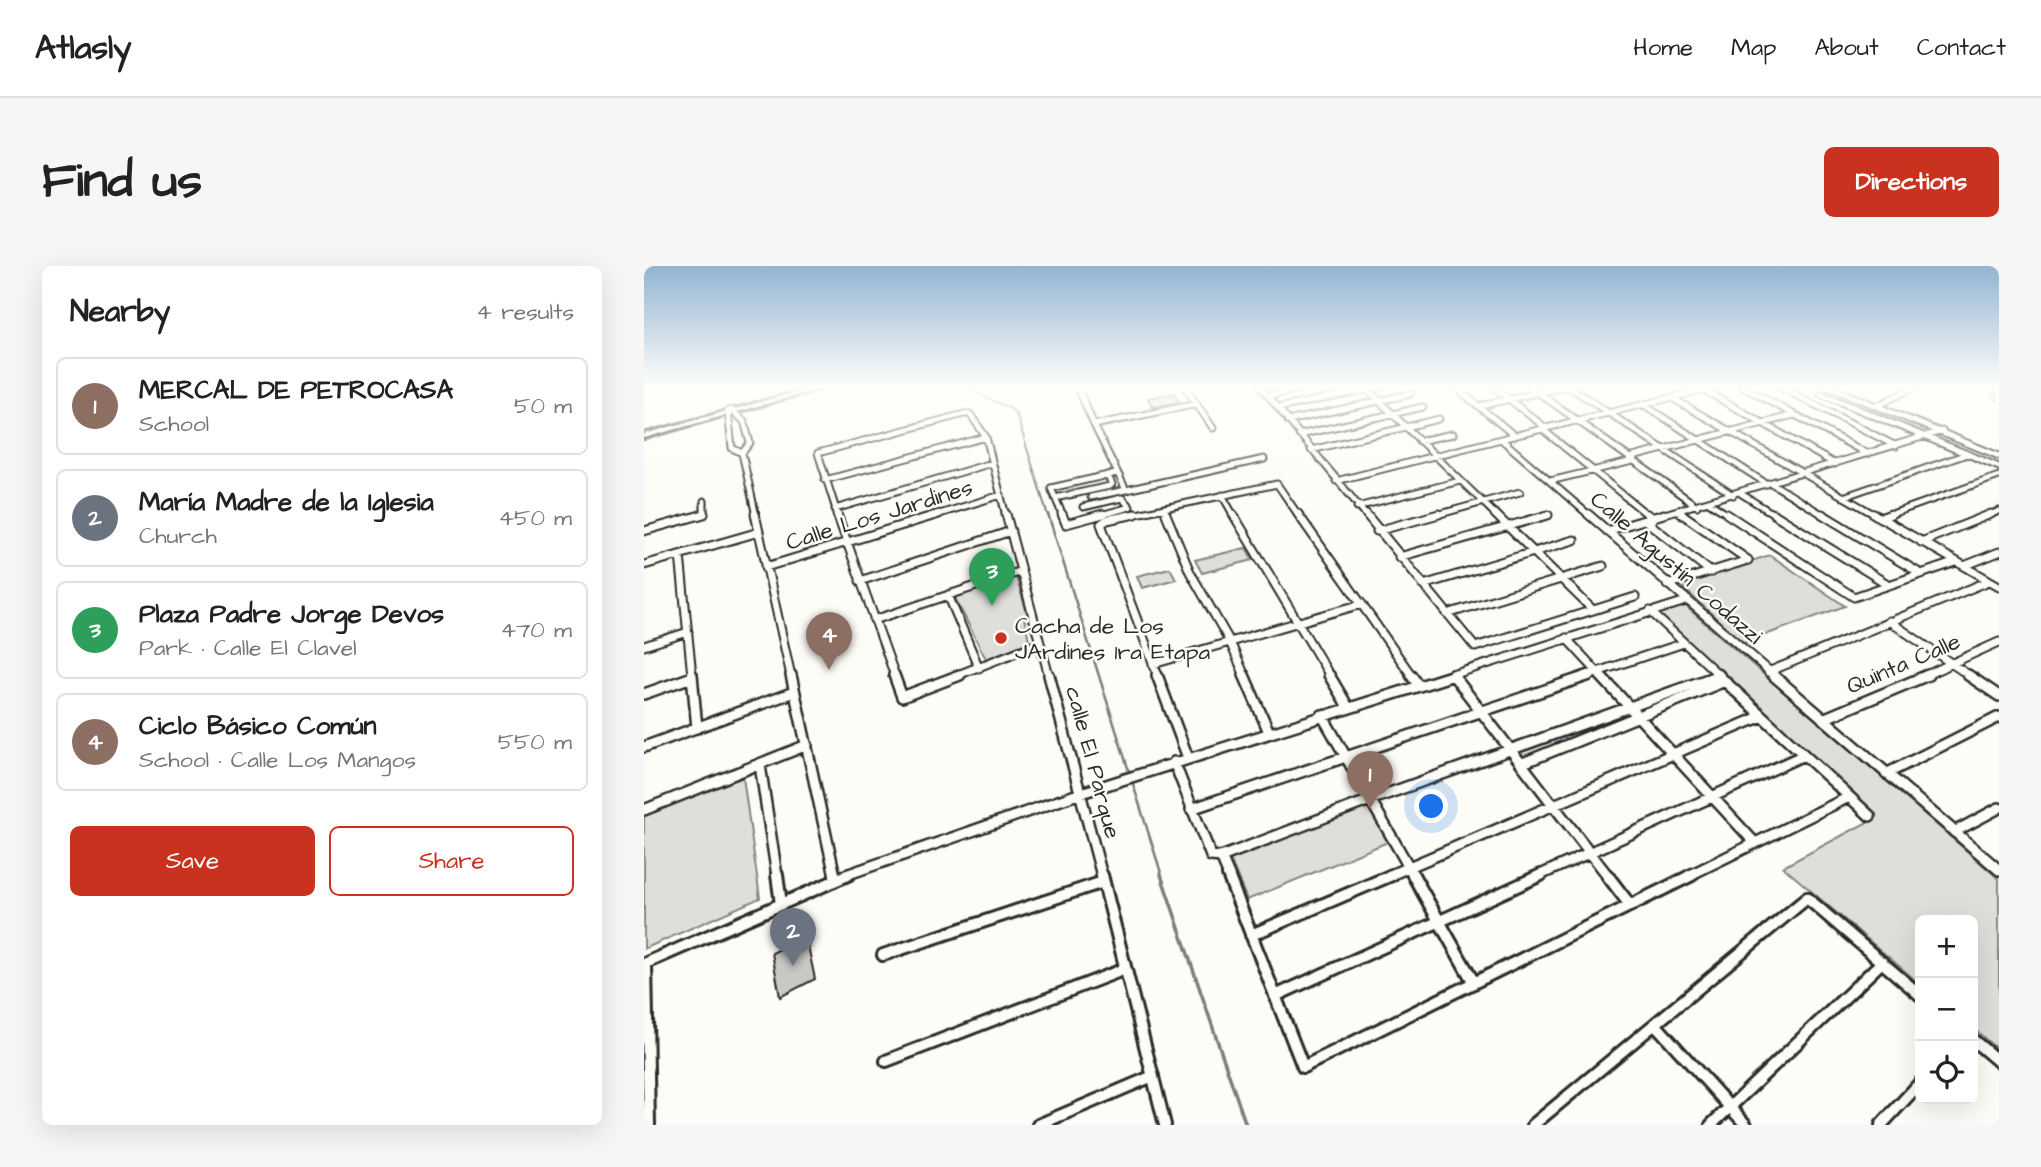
<!DOCTYPE html>
<meta charset="utf-8">
<style>
:root{--surface:#fff;--page:#f6f6f6;--text:#222;--muted:#767676;--line:#e0e0e0;--accent:#c8321e}
body{margin:0;font-family:"Architects Daughter",sans-serif;background:var(--page);color:var(--text)}
.controls{position:absolute;right:21px;bottom:21px;display:grid;overflow:hidden;border-radius:10px;box-shadow:0 7px 28px #0002}
.controls button{width:63px;height:63px;display:grid;place-items:center;padding:0;border:0;border-bottom:2px solid var(--line);background:var(--surface);color:var(--text);font:35px sans-serif}
.you{position:absolute;left:788px;top:541px;width:24px;height:24px;margin:-18px;border:5px solid #fff;border-radius:50%;background:#1a73e8;box-shadow:0 0 0 10px #1a73e833}
.badge{display:grid;place-items:center;width:46px;height:46px;border-radius:50%;background:var(--accent);color:#fff;font-size:23px;font-weight:700}
.pin{position:absolute;translate:-50% -58px;filter:drop-shadow(0 2px 4px #0008)}
.pin::after{content:'';position:absolute;top:37px;width:24px;height:21px;background:inherit;clip-path:polygon(0 0,100% 0,50% 100%)}
.list{margin:0;padding:0;list-style:none}
h2{display:flex;justify-content:space-between;align-items:center;height:91px;margin:0;padding:0 28px;font-size:30px}
h2 small{font-size:23px;font-weight:400;color:var(--muted)}
.list li{display:grid;grid-template-columns:46px 1fr auto;gap:21px;align-items:center;box-sizing:border-box;height:98px;margin:0 14px 14px;padding:0 14px;border:2px solid var(--line);border-radius:10px}
.list b{display:block;font-size:26px;white-space:nowrap}
.list p{margin:0;font-size:23px;white-space:nowrap;color:var(--muted)}
.list em{font-size:23px;font-style:normal;color:var(--muted)}
.actions{display:flex;gap:14px;padding:21px 28px}
.actions a{flex:1;padding:16px 0;border:2px solid var(--accent);border-radius:10px;text-align:center;font-size:24px;color:var(--accent)}
.actions .main{background:var(--accent);color:#fff}
.icon{flex:none;width:38px;height:38px;fill:none;stroke:currentColor;stroke-width:2;stroke-linecap:round;stroke-linejoin:round}
.map{position:relative;flex:none;width:1355px;height:859px;overflow:hidden;border-radius:10px}
header{display:flex;align-items:center;gap:42px;box-sizing:border-box;height:98px;padding:0 35px;background:var(--surface);border-bottom:2px solid var(--line)}
header strong{font-size:33px}
nav{display:flex;gap:38px;margin-inline-start:auto;font-size:24px}
.intro{display:flex;align-items:center;justify-content:space-between;box-sizing:border-box;height:168px;padding:0 42px}
h1{margin:0;font-size:49px}
.button{padding:18px 32px;border-radius:10px;background:var(--accent);color:#fff;font-size:24px;font-weight:700}
main{display:flex;gap:42px;padding:0 42px}
aside{flex:1;background:var(--surface);border-radius:10px;box-shadow:0 7px 28px #0002}
.map>svg:first-child{display:block}
.green{fill:#dfdeda;stroke:#858482;stroke-width:2}
.lines{fill:none;stroke-linecap:round;stroke-linejoin:round}
.stream-far2{stroke:#7e7d7b;stroke-width:2}
.stream-far1{stroke:#7e7d7b;stroke-width:2.5}
.stream{stroke:#7e7d7b;stroke-width:3.5}
.river{fill:#b5b4b1;fill-rule:evenodd}
.building{fill:#c9c8c4;stroke:#2b2b2b;stroke-width:2}
.minor-far3-casing{stroke:#2b2b2b;stroke-width:9}
.minor-far2-casing{stroke:#2b2b2b;stroke-width:11}
.minor-far1-casing{stroke:#2b2b2b;stroke-width:14}
.minor-casing{stroke:#2b2b2b;stroke-width:16}
.major-casing{stroke:#2b2b2b;stroke-width:6}
.minor-far3{stroke:#fdfcf7;stroke-width:5}
.minor-far2{stroke:#fdfcf7;stroke-width:7}
.minor-far1{stroke:#fdfcf7;stroke-width:9}
.minor{stroke:#fdfcf7;stroke-width:10}
.major{fill:#fdfcf7;fill-rule:evenodd}
.poi-dot{fill:#c8321e;stroke:#fdfcf7;stroke-width:2.5}
.labels{text-anchor:middle;stroke-width:5;stroke-linejoin:round;paint-order:stroke}
.street-label{font-size:23px;fill:#2b2b2b;stroke:#fdfcf7}
.poi-label{font-size:23px;fill:#2b2b2b;stroke:#fdfcf7;text-anchor:start}
</style>
<header>
<strong>Atlasly</strong>
<nav><a>Home</a><a>Map</a><a>About</a><a>Contact</a></nav>
</header>
<div class="intro"><h1>Find us</h1><a class="button">Directions</a></div>
<main>
<aside>
<h2>Nearby<small>4 results</small></h2>
<ul class="list">
<li><span class="badge" style="background:#8d6e63">1</span><div><b>MERCAL DE PETROCASA</b><p>School</p></div><em>50 m</em></li>
<li><span class="badge" style="background:#6b7280">2</span><div><b>María Madre de la Iglesia</b><p>Church</p></div><em>450 m</em></li>
<li><span class="badge" style="background:#2e9e5b">3</span><div><b>Plaza Padre Jorge Devos</b><p>Park · Calle El Clavel</p></div><em>470 m</em></li>
<li><span class="badge" style="background:#8d6e63">4</span><div><b>Ciclo Básico Común</b><p>School · Calle Los Mangos</p></div><em>550 m</em></li>
</ul>
<div class="actions"><a class="main">Save</a><a>Share</a></div>
</aside>
<div class="map">
<svg width="1355" height="859" viewBox="0 0 1355 859">
<rect width="100%" height="100%" fill="#fdfcf7"/>
<filter id="ink" filterUnits="userSpaceOnUse"><feTurbulence type="fractalNoise" baseFrequency=".0143" numOctaves="2"/><feDisplacementMap in="SourceGraphic" scale="14" xChannelSelector="R" yChannelSelector="G"/><feConvolveMatrix kernelMatrix="1 2 1 2 8 2 1 2 1" color-interpolation-filters="sRGB"/></filter>
<g filter="url(#ink)">
<!-- green -->
<path class="green" d="M602,282L609,294L558,307L551,294Z
M1126,289L1201,340L1099,377L1035,318Z
M526,302L532,313L498,322L493,310Z
M371,308L384,350L380,351L385,374L382,377L342,393L310,330Z
M1039,338L1355,613V785L1329,762V654H1276V718L1139,601L1233,551L1013,346Z
M985,445L989,450L880,492L875,484Z
M99,511L116,632L0,683V549Z
M724,538L744,576L603,634L585,590Z"/>
<g class="lines">
<!-- stream-far2 -->
<path class="stream-far2" d="M317,120L367,143L373,150L404,250"/>
<!-- stream-far1 -->
<path class="stream-far1" d="M404,248L518,610"/>
<!-- stream -->
<path class="stream" d="M517,609L602,859"/>
<!-- river -->
<path class="river" d="M1336,120L1355,122V137L1346,131L1347,125Z"/>
</g>
<!-- building -->
<path class="building" d="M530,127L535,136L509,142L504,132Z
M162,670L171,713L136,731L128,687Z"/>
<g class="lines">
<defs>
<path id="minor-far3" d="M433,120L450,159L553,138
M540,120L569,162
M616,120L723,250
M720,120L853,250
M810,120L871,170
M848,120L902,162
M885,120L1053,240
M924,120L1089,229
M1097,120L1224,188
M1134,120L1252,180
M1183,120L1355,190
M1060,124L1191,198
M1177,128L1355,201
M624,130L669,120
M1028,132L1233,250
M1000,139L1123,218
M835,140L923,120
M1233,140L1272,120
M634,142L739,120
M87,144L100,155L106,177L98,187
M84,145L88,182L98,187
M644,155L766,128
M450,159L482,224L620,193
M898,163L1005,250
M655,169L779,141
M775,175L809,168
M667,184L795,153
M98,187L112,250
M985,192L1150,149
M181,214L342,171
M692,215L857,173
M906,215L989,195
M1127,217L1181,250
M1096,227L1133,250
M578,229L590,250
M447,231L482,224
M1199,231L1323,188
M411,232L466,220L468,218L463,209
M1066,237L1086,250
M439,241L478,232L486,241L453,250
M713,241L816,215
M520,242L523,250
M191,243L348,197
M1034,245L1041,250
M54,250L60,248V235
M194,250L174,187L320,148H326L342,171L362,250
M289,250L357,229
M419,250L407,222L473,207
M483,250L633,218L655,250
M789,250L876,226
M901,250L904,249
M946,250L857,173L1075,120
M1014,250L1298,165
M1242,250L1355,210
M1343,250L1355,245"/>
<path id="minor-far2" d="M111,248L147,410
M193,248L251,410
M362,248L396,377
M418,248L422,258L459,248
M491,248L463,254L457,258L514,410
M522,248L546,306L586,376L601,410
M589,248L686,410
M654,248L768,410
M722,248L831,381L991,331
M851,248L949,344
M944,248L1131,410
M1003,248L1009,253
M1038,248L1104,294
M1083,248L1210,331L1312,296
M1130,248L1245,319
M1178,248L1277,308
M1230,248L1355,320
M1236,252L1247,248
M1002,255L1067,306
M0,265L60,248
M733,265L795,248
M963,265L1020,248
M1277,276L1347,248
M36,289L48,410
M755,291L904,249
M0,299L115,266
M1320,300L1355,286
M122,301L295,248
M216,315L367,265
M779,319L930,274
M1023,319L1104,294
M304,329L335,402
M1006,345L1076,410
M803,348L959,300
M230,354L377,305
M1245,355L1326,410
M922,372L957,410
M396,377L405,410
M0,380L44,366
M509,398L718,338
M1124,406L1345,315
M809,408L811,410
M311,410L396,377
M805,410L1042,335
M941,410L1040,377
M1071,410L1075,409
M1280,410L1355,376"/>
<path id="minor-far1" d="M48,409L53,462
M147,409L191,610
M250,409L258,431L316,409
M405,409L458,610
M513,409L544,492
M600,409L625,466
M685,409L704,441
M767,409L774,419
M809,409L964,610
M956,409L1111,577
M1074,409L1226,550
M1129,409L1355,604
M1324,409L1355,430
M0,428L48,411
M678,449L770,610
M1179,453L1284,409
M0,481L150,426
M530,496L567,590L577,591L726,534L1075,409
M879,497L1081,415
M116,499L133,610
M1242,508L1355,451
M547,543L946,409
M0,544L163,479
M1310,566L1355,542
M577,591L585,610
M199,610L437,527L810,409
M744,610L1118,450
M894,610L1160,489
M1044,610L1205,531"/>
<path id="minor" d="M133,609L137,638
M191,609L192,613
M458,609L521,859
M584,609L659,801L1048,609
M769,609L830,717
M963,609L986,639
M607,669L748,609
M239,689L459,616
M0,698L204,609
M2,698L5,859
M631,730L897,609
M1012,759L1102,859
M1329,774L1355,796
M242,795L481,703
M394,859L509,810
M889,859L1163,632L1276,729
M1067,859L1238,696
M1237,859L1276,817"/>
<path id="major" d="M174,120H185L0,172V168Z"/>
</defs>
<!-- minor-far3 casing -->
<use href="#minor-far3" class="minor-far3-casing"/>
<!-- minor-far2 casing -->
<use href="#minor-far2" class="minor-far2-casing"/>
<!-- minor-far1 casing -->
<use href="#minor-far1" class="minor-far1-casing"/>
<!-- minor casing -->
<use href="#minor" class="minor-casing"/>
<!-- major casing -->
<use href="#major" class="major-casing"/>
<!-- minor-far3 -->
<use href="#minor-far3" class="minor-far3"/>
<!-- minor-far2 -->
<use href="#minor-far2" class="minor-far2"/>
<!-- minor-far1 -->
<use href="#minor-far1" class="minor-far1"/>
<!-- minor -->
<use href="#minor" class="minor"/>
<!-- major -->
<use href="#major" class="major"/>
</g>
</g>
<!-- sky -->
<linearGradient id="sky" x2="0" y2="1"><stop stop-color="#93b4d2"/><stop offset="0.5" stop-color="#fefefb"/><stop offset="1" stop-color="#fefefb" stop-opacity="0"/></linearGradient>
<rect width="1355" height="241" fill="url(#sky)"/>
<!-- markers -->
<circle class="poi-dot" cx="357" cy="372" r="7"/>
<g class="labels">
<!-- street labels -->
<g class="street-label">
<text transform="translate(235 248) rotate(-17)" y="8">Calle Los Jardines</text>
<text transform="translate(1033 301) rotate(41)" y="8">Calle Agustín Codazzi</text>
<text transform="translate(1259 397) rotate(-23)" y="8">Quinta Calle</text>
<text transform="translate(450 496) rotate(75)" y="8">calle El Parque</text>
</g>
<!-- poi labels -->
<g class="poi-label">
<text x="371" y="367">Cacha de Los<tspan x="371" dy="26">JArdines 1ra Etapa</tspan></text>
</g>
</g>
</svg>
<div class="controls">
<button>+</button>
<button>−</button>
<button><svg class="icon" aria-label="locate" viewBox="0 0 24 24"><circle cx="12" cy="12" r="6"/><path d="M12 2v4M12 18v4M2 12h4M18 12h4"/></svg></button>
</div>
<div class="you"></div>
<div class="pin badge" style="left:726px;top:543px;background:#8d6e63">1</div>
<div class="pin badge" style="left:149px;top:700px;background:#6b7280">2</div>
<div class="pin badge" style="left:348px;top:340px;background:#2e9e5b">3</div>
<div class="pin badge" style="left:185px;top:404px;background:#8d6e63">4</div>
</div>
</main>
